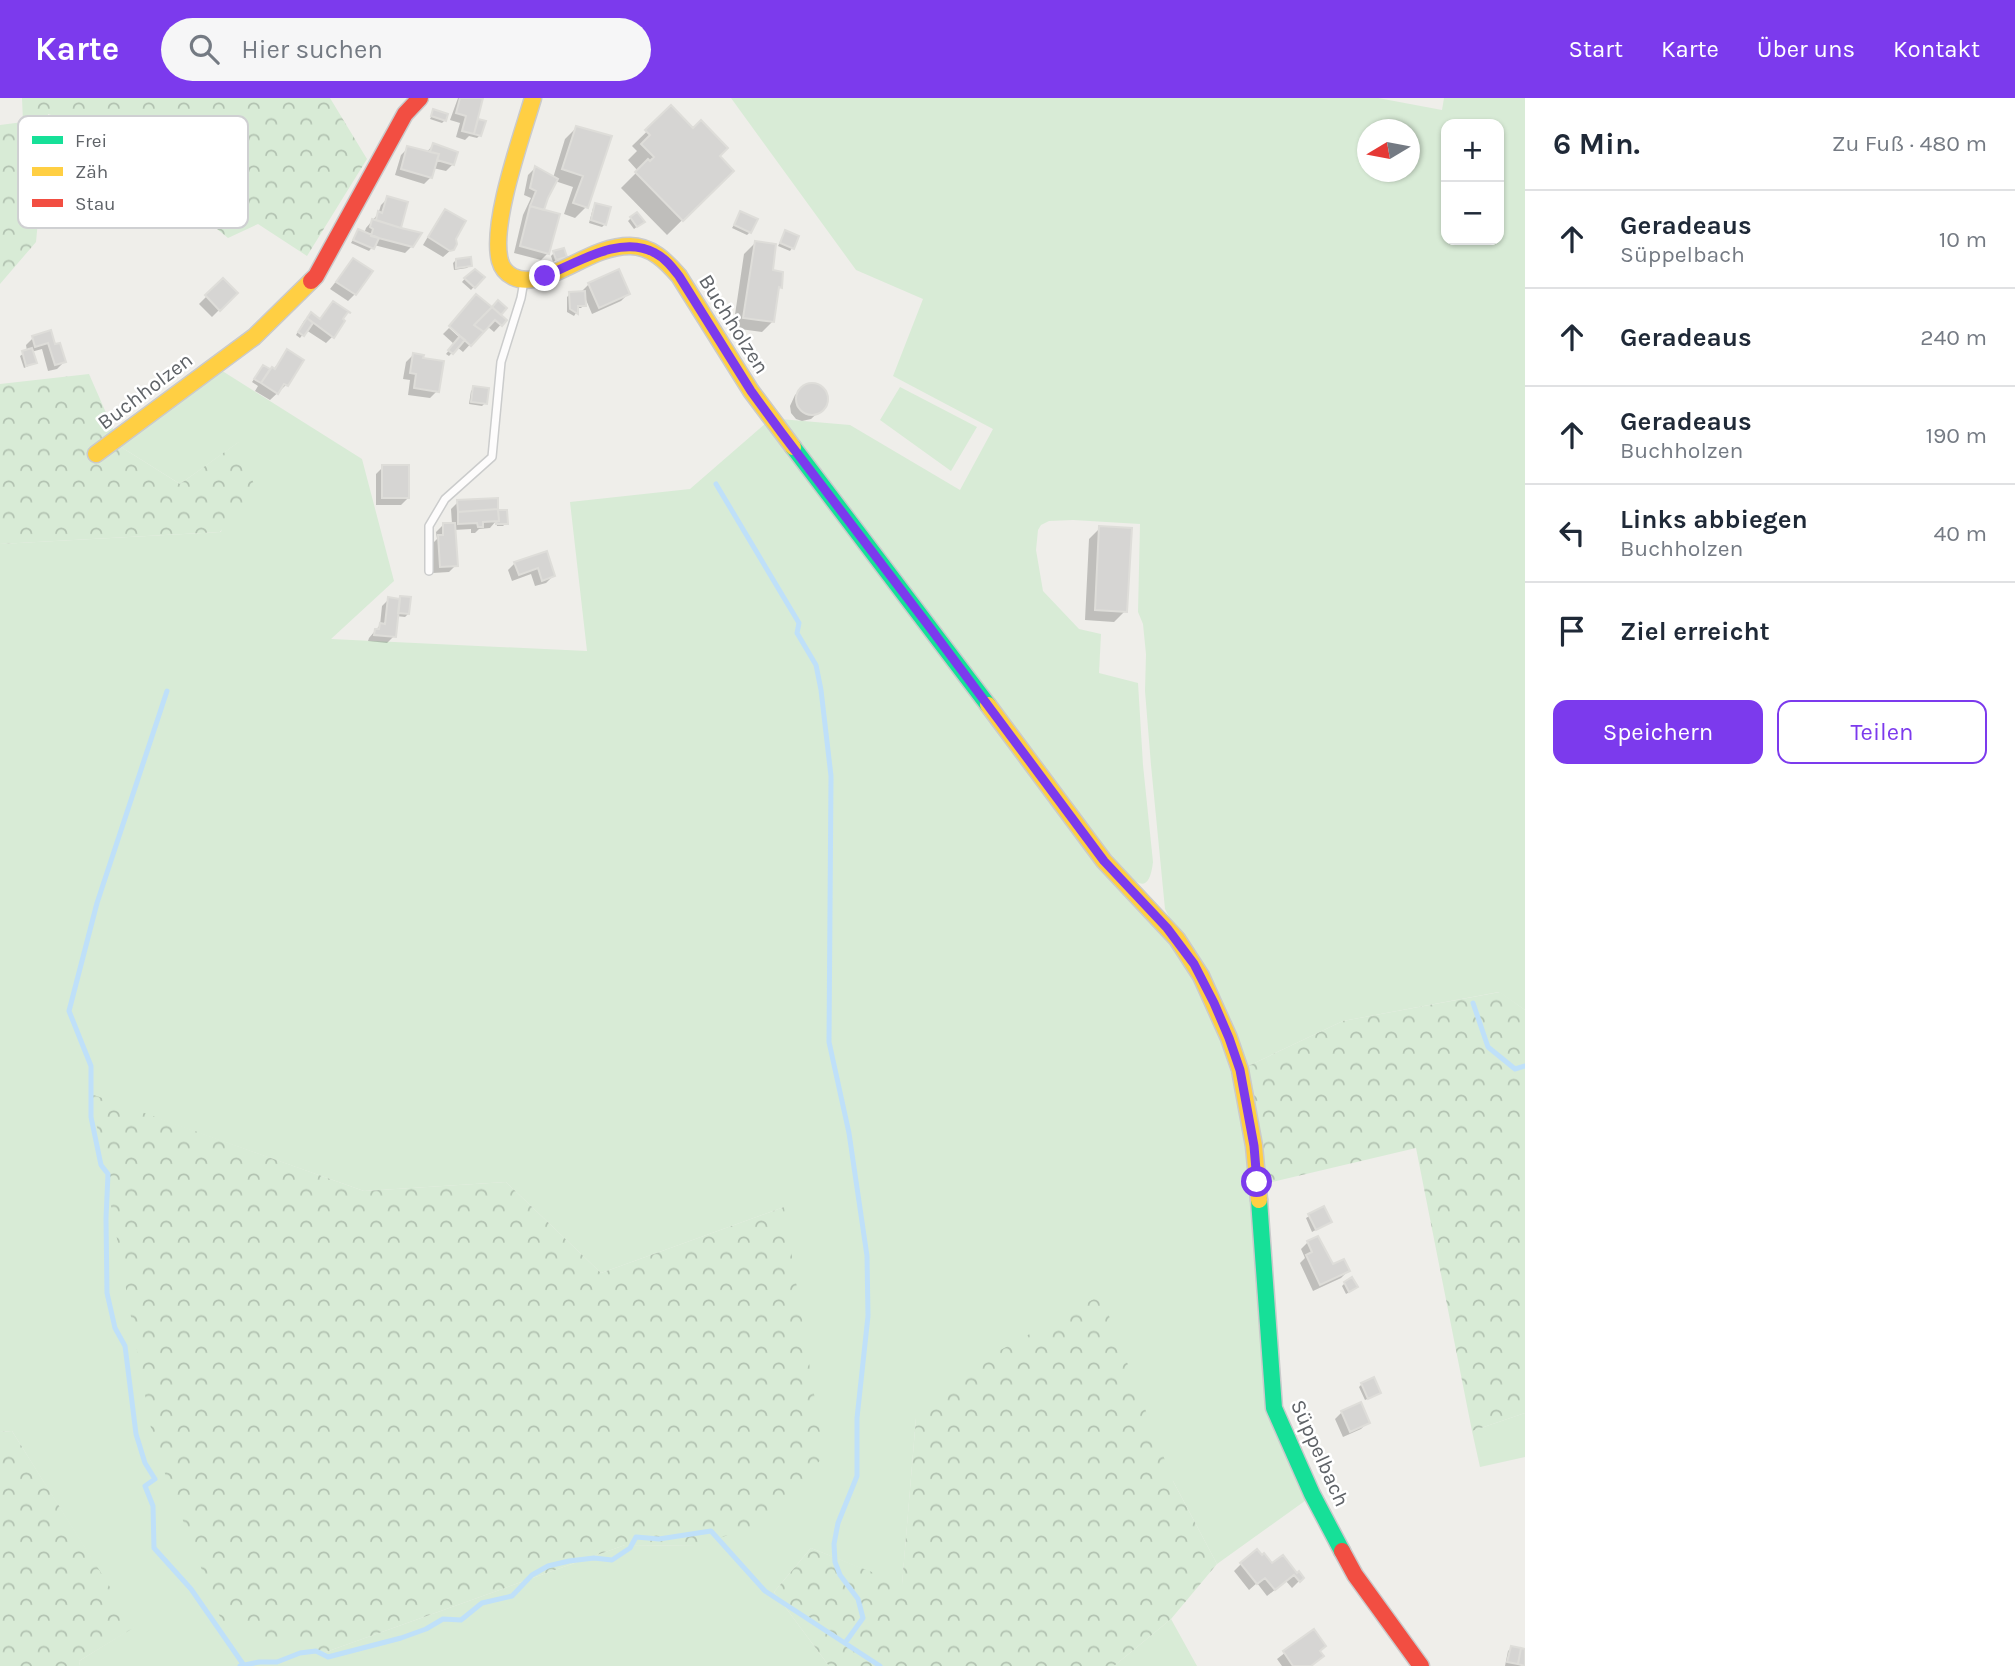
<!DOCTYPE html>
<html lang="de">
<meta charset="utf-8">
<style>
:root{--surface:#fff;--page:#f6f6f7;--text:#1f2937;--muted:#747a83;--line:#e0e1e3;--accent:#7c3aed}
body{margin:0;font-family:Karla,sans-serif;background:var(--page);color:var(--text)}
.controls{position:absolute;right:21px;top:21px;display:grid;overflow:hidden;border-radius:14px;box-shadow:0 2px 5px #0004}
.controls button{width:63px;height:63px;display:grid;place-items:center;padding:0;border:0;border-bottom:2px solid var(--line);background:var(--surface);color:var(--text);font:35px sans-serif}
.compass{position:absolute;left:1357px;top:21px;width:63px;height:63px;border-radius:50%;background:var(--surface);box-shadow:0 2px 5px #0004;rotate:260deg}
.stop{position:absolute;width:21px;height:21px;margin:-16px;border:5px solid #7c3aed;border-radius:50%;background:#fff}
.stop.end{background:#7c3aed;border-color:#fff;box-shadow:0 2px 7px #0008}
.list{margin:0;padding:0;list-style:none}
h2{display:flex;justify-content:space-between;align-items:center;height:91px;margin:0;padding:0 28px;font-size:30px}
h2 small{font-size:23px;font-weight:400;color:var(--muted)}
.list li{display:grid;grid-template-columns:46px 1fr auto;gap:21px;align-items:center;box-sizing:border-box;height:98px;padding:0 28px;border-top:2px solid var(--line)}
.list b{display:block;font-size:26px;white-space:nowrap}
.list p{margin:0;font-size:23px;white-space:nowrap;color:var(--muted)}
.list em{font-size:23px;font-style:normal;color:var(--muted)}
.actions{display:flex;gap:14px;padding:21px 28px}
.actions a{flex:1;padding:16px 0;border:2px solid var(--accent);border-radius:14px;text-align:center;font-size:24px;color:var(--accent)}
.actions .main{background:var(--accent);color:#fff}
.icon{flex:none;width:38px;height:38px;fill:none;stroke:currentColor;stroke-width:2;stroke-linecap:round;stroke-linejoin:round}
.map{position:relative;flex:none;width:1525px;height:1568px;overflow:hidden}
header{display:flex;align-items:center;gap:42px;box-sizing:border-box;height:98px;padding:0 35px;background:var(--accent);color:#fff}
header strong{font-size:33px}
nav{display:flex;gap:38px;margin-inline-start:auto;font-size:24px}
.search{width:490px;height:63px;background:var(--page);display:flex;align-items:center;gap:18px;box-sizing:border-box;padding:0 24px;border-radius:38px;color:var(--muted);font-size:26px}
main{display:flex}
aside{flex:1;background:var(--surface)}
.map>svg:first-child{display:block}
.green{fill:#d8ebd6;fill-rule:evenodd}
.forest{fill:url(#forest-crowns)}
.shadow{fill:#0003}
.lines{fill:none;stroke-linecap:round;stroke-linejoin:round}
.stream{stroke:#bfe0f9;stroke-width:5}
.building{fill:#d6d5d3;stroke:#deddd9;stroke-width:2}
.lane-casing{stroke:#cbcccc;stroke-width:10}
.fast-casing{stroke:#cacacb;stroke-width:19}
.slow-casing{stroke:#cacacb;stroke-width:19}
.jam-casing{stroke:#cacacb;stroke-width:19}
.lane{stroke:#fdfcfc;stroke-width:7}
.fast{stroke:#16e098;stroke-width:16}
.slow{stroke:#ffcf43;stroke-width:16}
.jam{stroke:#f24e42;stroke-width:16}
.route{stroke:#7c3aed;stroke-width:9}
.labels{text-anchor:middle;stroke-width:5;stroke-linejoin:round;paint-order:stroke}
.street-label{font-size:21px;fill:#5f6368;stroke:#fff}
.key{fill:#fff;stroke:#cfd0d2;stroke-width:2}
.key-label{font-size:19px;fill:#5f6368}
</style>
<header>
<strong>Karte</strong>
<div class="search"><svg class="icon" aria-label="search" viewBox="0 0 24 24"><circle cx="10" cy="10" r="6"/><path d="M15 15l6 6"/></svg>Hier suchen</div>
<nav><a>Start</a><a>Karte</a><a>Über uns</a><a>Kontakt</a></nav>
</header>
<main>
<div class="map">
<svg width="1525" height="1568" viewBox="0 0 1525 1568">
<defs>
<pattern id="forest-crowns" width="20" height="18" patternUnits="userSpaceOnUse" patternTransform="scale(1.75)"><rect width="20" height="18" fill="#d8ebd6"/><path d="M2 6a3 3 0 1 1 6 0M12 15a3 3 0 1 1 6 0" fill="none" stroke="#b2c2b1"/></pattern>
</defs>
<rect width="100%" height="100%" fill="#efeeea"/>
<!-- green -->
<path class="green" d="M731,0H1378L1442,12L1444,0H1525V912L1499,894L1343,923L1246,969L1165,811L1151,667L1145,593L1146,556L1143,526L1138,514L1140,426L1073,422L1049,423L1041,427L1038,432L1036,452L1043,493L1079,531L1101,536L1099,575L1138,585L1143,667L1153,764C1149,798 1136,786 1120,769L780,321L850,327L960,392L993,331L893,278L923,201L856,172ZM1446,26H1499V142H1446ZM1367,32H1409V74H1367Z
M216,269L362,361L394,483L331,541L587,553L570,404L690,391L766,325L1179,855L1214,920L1241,1008L1271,1309L1309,1400L1217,1466L1173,1383L916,1320L902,1487L811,1450L774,1494L829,1568H80L79,1563L134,1529L12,1333L0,1334V446L221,434L239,344L180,386L121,349ZM91,997L364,1093L506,1084L601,1175L784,1109L698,1448L625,1447L323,1555Z
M900,289L977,329L951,373L880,322Z
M1525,1315V1359L1480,1369L1472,1333Z
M1171,1521L1197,1568H1114Z"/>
<!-- forest -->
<path class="forest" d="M22,0H330L367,61L307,158L258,126L228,140L96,32L48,16L36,144L0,186V27L23,24Z
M89,276L121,349L180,386L240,343L255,390L220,434L0,446V286Z
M1500,894L1525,912V1315L1472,1333L1416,1050L1264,1086L1246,969L1343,923Z
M91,996L364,1093L506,1084L601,1175L784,1109L824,1358L766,1423L698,1448L625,1447L323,1555L223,1527L154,1347Z
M1101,1197L1173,1383L1217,1466L1171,1521L1114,1568H829L774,1494L811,1450L902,1486L916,1320L995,1255Z
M12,1333L135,1529L79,1563L80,1568H0V1334Z"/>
<!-- shadow -->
<path class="shadow" d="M458,0H481L474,27L479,23L480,37L477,40L469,38L465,42L456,39L460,25L450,22Z
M671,10L732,73L667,137L621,90L638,73L628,62L637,53L632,48Z
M434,13L445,22L442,25L430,21Z
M576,30L609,39L586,109L575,120L564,116L573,89L555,83L542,113L548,155L541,162L514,155L523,117L531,100L524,97L528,77L535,70L553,80L565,41Z
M433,47L453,66L446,73L433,70L431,79L424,86L395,77L401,57L408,50L426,55Z
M388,100L406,105L399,131L412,148L405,155L374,147L369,153L351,145L358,133L364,136L366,130L378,116L381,107Z
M596,107L605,126L602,129L589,125L593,110Z
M446,113L454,141L452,151L443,159L423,147L439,120Z
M741,115L750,134L747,137L732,130Z
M631,120L639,127L634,131L628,123Z
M785,134L792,150L790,153L778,148Z
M755,145L780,189L777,192L773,223L762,234L733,230L744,156Z
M554,155L565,158L553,164L551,158Z
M353,162L355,196L348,203L330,191Z
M456,162L470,167L467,170L454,172L453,165Z
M468,177L482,180L471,192L462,184Z
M223,182L236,195L212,219L199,206Z
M589,186L628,196L621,203L592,216L584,197V207L581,210H576V215L574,218L567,214V199L570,196L582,193Z
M333,205V238L326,245L306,232L300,240L296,237L304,223L311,216L319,222Z
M499,217L505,222L494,234L487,228L463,254L457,249L449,258L446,256L454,246L443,236L449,230L460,240Z
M50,235L54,249L64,264L57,271L48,273L42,251L31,254L35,265L24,270L20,258L27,253L26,247L33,240Z
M287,254L302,263L286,287L270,302L255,293L258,288L252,284L263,269L269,273L273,272Z
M413,257L437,293L430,300L408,297L410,282L403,281L406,264Z
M811,286L818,287L823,292L826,300L825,308L811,321L802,323L796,321L791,315L790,308L795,297L803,290Z
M474,290L485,305L482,308L469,306L471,293Z
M383,369L408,400L401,407H376V376Z
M458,404L497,416L506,425L503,428H497L496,423L490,430L479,431L475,435H471V431L454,432L456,467L449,474L433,475L432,446L437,441L436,434L443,427L452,426L451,411Z
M1100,430L1125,513L1114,524L1085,522L1089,441Z
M545,455L553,478L546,485L535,488L531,476L512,483L508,472L515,465Z
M389,501L408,516L405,519L396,518L394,538L387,545L368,543L369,540L380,527L382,508Z
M1323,1110L1330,1124L1312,1134L1306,1120Z
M1308,1144L1333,1168L1348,1173L1341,1180L1313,1193L1300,1165L1305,1160L1301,1151Z
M1345,1185L1353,1192L1346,1196L1342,1188Z
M1362,1286L1376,1297L1365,1302L1359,1289Z
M1342,1314L1368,1324L1361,1331L1343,1339L1335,1321Z
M1241,1466L1272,1467L1302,1480L1292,1490L1286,1483L1267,1498L1257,1485L1249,1492L1234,1473Z
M1313,1533L1319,1553L1322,1558L1311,1568H1282L1277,1561Z
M1511,1550L1525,1553V1568H1505L1508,1553Z"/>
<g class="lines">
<!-- stream -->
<path class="stream" d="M716,386L799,525L797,535L816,567L821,592L831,678L829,944L849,1035L867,1158L868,1218L857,1320V1378L838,1425L834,1446L835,1464L840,1477L858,1501L863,1520L845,1545
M167,593L97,805L69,913L91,968V1019L101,1067L108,1076L106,1120L107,1195L115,1230L125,1248L136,1336L145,1365L155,1381L145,1388L153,1408L154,1450L191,1491L243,1566
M1473,905L1488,949L1515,971L1525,968
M240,1568L259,1564H277L300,1555L316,1553L328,1559L401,1540L426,1531L443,1521L461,1522L482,1505L512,1498L532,1477L548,1468L569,1463L594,1460L612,1462L630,1450L636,1439L659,1441L711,1433L765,1493L880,1568"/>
</g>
<!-- building -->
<path class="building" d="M460,0H483L474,36L462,33L466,18L456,15Z
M671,7L693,30L701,22L728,50L720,58L734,73L683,123L635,74L648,61L650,63L654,59L641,46L650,37L645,32Z
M433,11L448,16L446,23L431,18Z
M478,21L486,23L481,38L474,36Z
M576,28L612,38L588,110L573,105L583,78L562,71Z
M433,45L458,54L454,67L437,62L439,56L430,54Z
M407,48L439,56L432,80L401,71Z
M535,68L558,81L548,100L544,112L530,108L536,93L530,90Z
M387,98L408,104L401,130L376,122L378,113L382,115Z
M595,105L611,109L606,127L591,122Z
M530,108L560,116L549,156L520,148Z
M445,111L466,123L456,141L457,146L454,152L450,153L428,139Z
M740,113L758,121L751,135L734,127Z
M637,114L645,124L637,129L630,119Z
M372,121L401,130L422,135L413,149L371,138L373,131L370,129Z
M358,131L379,140L374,151L353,142Z
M785,132L799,138L794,151L780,145Z
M755,143L776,146L773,172L783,174L782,190L779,189L774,224L743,220Z
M564,150L567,159L556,162L553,153Z
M471,159L472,168L456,170V161Z
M353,160L373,173L356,197L336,184Z
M475,171L485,179L475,190L464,180Z
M619,171L630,196L599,210L588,185Z
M223,180L238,195L220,213L205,197Z
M585,193L586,208H578V216L570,211L569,194Z
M476,196L492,209L474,227L484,234L471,248L449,228Z
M498,202L507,210L501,217L492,209Z
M333,203L351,215L348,214L343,221L345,223L334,240L307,220L311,214L320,221Z
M492,209L507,222L502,228L495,222L484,234L474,227Z
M307,220L313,225L304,238L298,234Z
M51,232L55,246L60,245L66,264L55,267L48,245L35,249L32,238Z
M460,238L465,242L453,256L448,252Z
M32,250L37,265L26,268L22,253Z
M287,251L304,262L288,288L284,286L278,296L261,285L272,269L275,271Z
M413,255L424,257L423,260L444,263L439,294L414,290L416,276L410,275Z
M263,267L270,271L261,285L254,281Z
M796 301a16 16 0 1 1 32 0a16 16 0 1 1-32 0Z
M473,288L489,290L487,306L471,304Z
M382,367H409V400H382Z
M498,400V411L458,414L457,402Z
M498,411L499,423L483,424V429H478L477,425L458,426V414Z
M498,412H507L508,426H496V424L499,423Z
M443,425H455L458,468L440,469L438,437H443Z
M1099,428L1132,430L1127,514L1095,512Z
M547,453L555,478L542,483L538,470L519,477L514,464Z
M400,498L411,499L409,516L398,515Z
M388,499L400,501L396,539L374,537L375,531H379L380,525L385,526Z
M1324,1108L1332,1124L1316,1132L1308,1116Z
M1318,1138L1333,1166L1344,1161L1350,1173L1320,1187L1306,1157L1312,1154L1307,1143Z
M1352,1179L1358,1189L1349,1194L1344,1184Z
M1374,1279L1381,1295L1368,1301L1361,1285Z
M1361,1304L1370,1325L1350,1334L1341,1313Z
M1257,1451L1262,1457L1264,1455L1272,1465L1283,1457L1297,1475L1299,1473L1304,1480L1300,1484L1294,1477L1275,1492L1265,1480L1257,1486L1240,1465Z
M1314,1531L1326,1548L1320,1553L1324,1558L1311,1568H1293L1283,1553Z
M1511,1548L1521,1550L1518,1566L1507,1564Z
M1521,1550L1525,1551V1568L1518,1566Z"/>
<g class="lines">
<defs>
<path id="lane" d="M429,473V428L445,401L492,359L501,264L521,200L524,183"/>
<path id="fast" d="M793,349L988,607
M1259,1102L1274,1310L1312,1396L1342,1453"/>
<path id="slow" d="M533,0C522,38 490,126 500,163C504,178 519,184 534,181C567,175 595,148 630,148C651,148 666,163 679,178L751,293L793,349
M96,356L254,239L311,183
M988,607L1104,763L1177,841L1201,878L1229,940L1240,972L1254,1048L1259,1102"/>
<path id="jam" d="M311,183L316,178L405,16L420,0
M1342,1453L1355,1477L1421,1568"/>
</defs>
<!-- lane casing -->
<use href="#lane" class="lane-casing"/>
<!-- fast casing -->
<use href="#fast" class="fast-casing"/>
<!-- slow casing -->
<use href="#slow" class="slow-casing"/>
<!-- jam casing -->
<use href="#jam" class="jam-casing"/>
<!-- lane -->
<use href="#lane" class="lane"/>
<!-- fast -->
<use href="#fast" class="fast"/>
<!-- slow -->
<use href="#slow" class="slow"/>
<!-- jam -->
<use href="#jam" class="jam"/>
</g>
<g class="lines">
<!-- route -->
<path class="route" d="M545,178C577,165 621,136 655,155C665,160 672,169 679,178L751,293L781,334L928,527L1104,763L1167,830L1194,866L1214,905L1229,940L1240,972L1254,1048L1257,1084"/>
</g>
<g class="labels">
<!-- street labels -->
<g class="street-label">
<text transform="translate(734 226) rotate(58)" y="7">Buchholzen</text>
<text transform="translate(145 293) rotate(-37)" y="7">Buchholzen</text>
<text transform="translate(1320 1355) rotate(66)" y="7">Süppelbach</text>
</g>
</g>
<!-- legend -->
<rect x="18" y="18" width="230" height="112" rx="10" class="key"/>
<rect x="32" y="38" width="31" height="8" fill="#16e098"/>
<rect x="32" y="69" width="31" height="9" fill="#ffcf43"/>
<rect x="32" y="101" width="31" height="8" fill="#f24e42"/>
<g class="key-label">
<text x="75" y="49">Frei</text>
<text x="75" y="80">Zäh</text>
<text x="75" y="112">Stau</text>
</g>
</svg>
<div class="controls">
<button>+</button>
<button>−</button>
</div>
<svg class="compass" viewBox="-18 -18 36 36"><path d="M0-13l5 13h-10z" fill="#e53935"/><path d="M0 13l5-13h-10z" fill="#747a83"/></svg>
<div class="stop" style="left:1257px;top:1084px"></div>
<div class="stop end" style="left:545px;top:178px"></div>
</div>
<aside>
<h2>6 Min.<small>Zu Fuß · 480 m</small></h2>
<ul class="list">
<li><svg class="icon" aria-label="ahead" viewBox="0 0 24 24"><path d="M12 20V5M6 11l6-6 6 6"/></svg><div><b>Geradeaus</b><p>Süppelbach</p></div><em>10 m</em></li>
<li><svg class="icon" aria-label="ahead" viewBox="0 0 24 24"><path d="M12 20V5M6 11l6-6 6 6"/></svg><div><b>Geradeaus</b></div><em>240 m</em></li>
<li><svg class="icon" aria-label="ahead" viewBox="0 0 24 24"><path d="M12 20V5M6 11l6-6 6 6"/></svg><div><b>Geradeaus</b><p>Buchholzen</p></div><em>190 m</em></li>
<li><svg class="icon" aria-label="left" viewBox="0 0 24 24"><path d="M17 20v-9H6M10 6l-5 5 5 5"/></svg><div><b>Links abbiegen</b><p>Buchholzen</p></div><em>40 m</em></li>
<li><svg class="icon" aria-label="arrive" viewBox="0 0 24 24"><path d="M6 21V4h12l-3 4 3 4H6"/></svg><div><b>Ziel erreicht</b></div></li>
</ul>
<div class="actions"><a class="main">Speichern</a><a>Teilen</a></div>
</aside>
</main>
